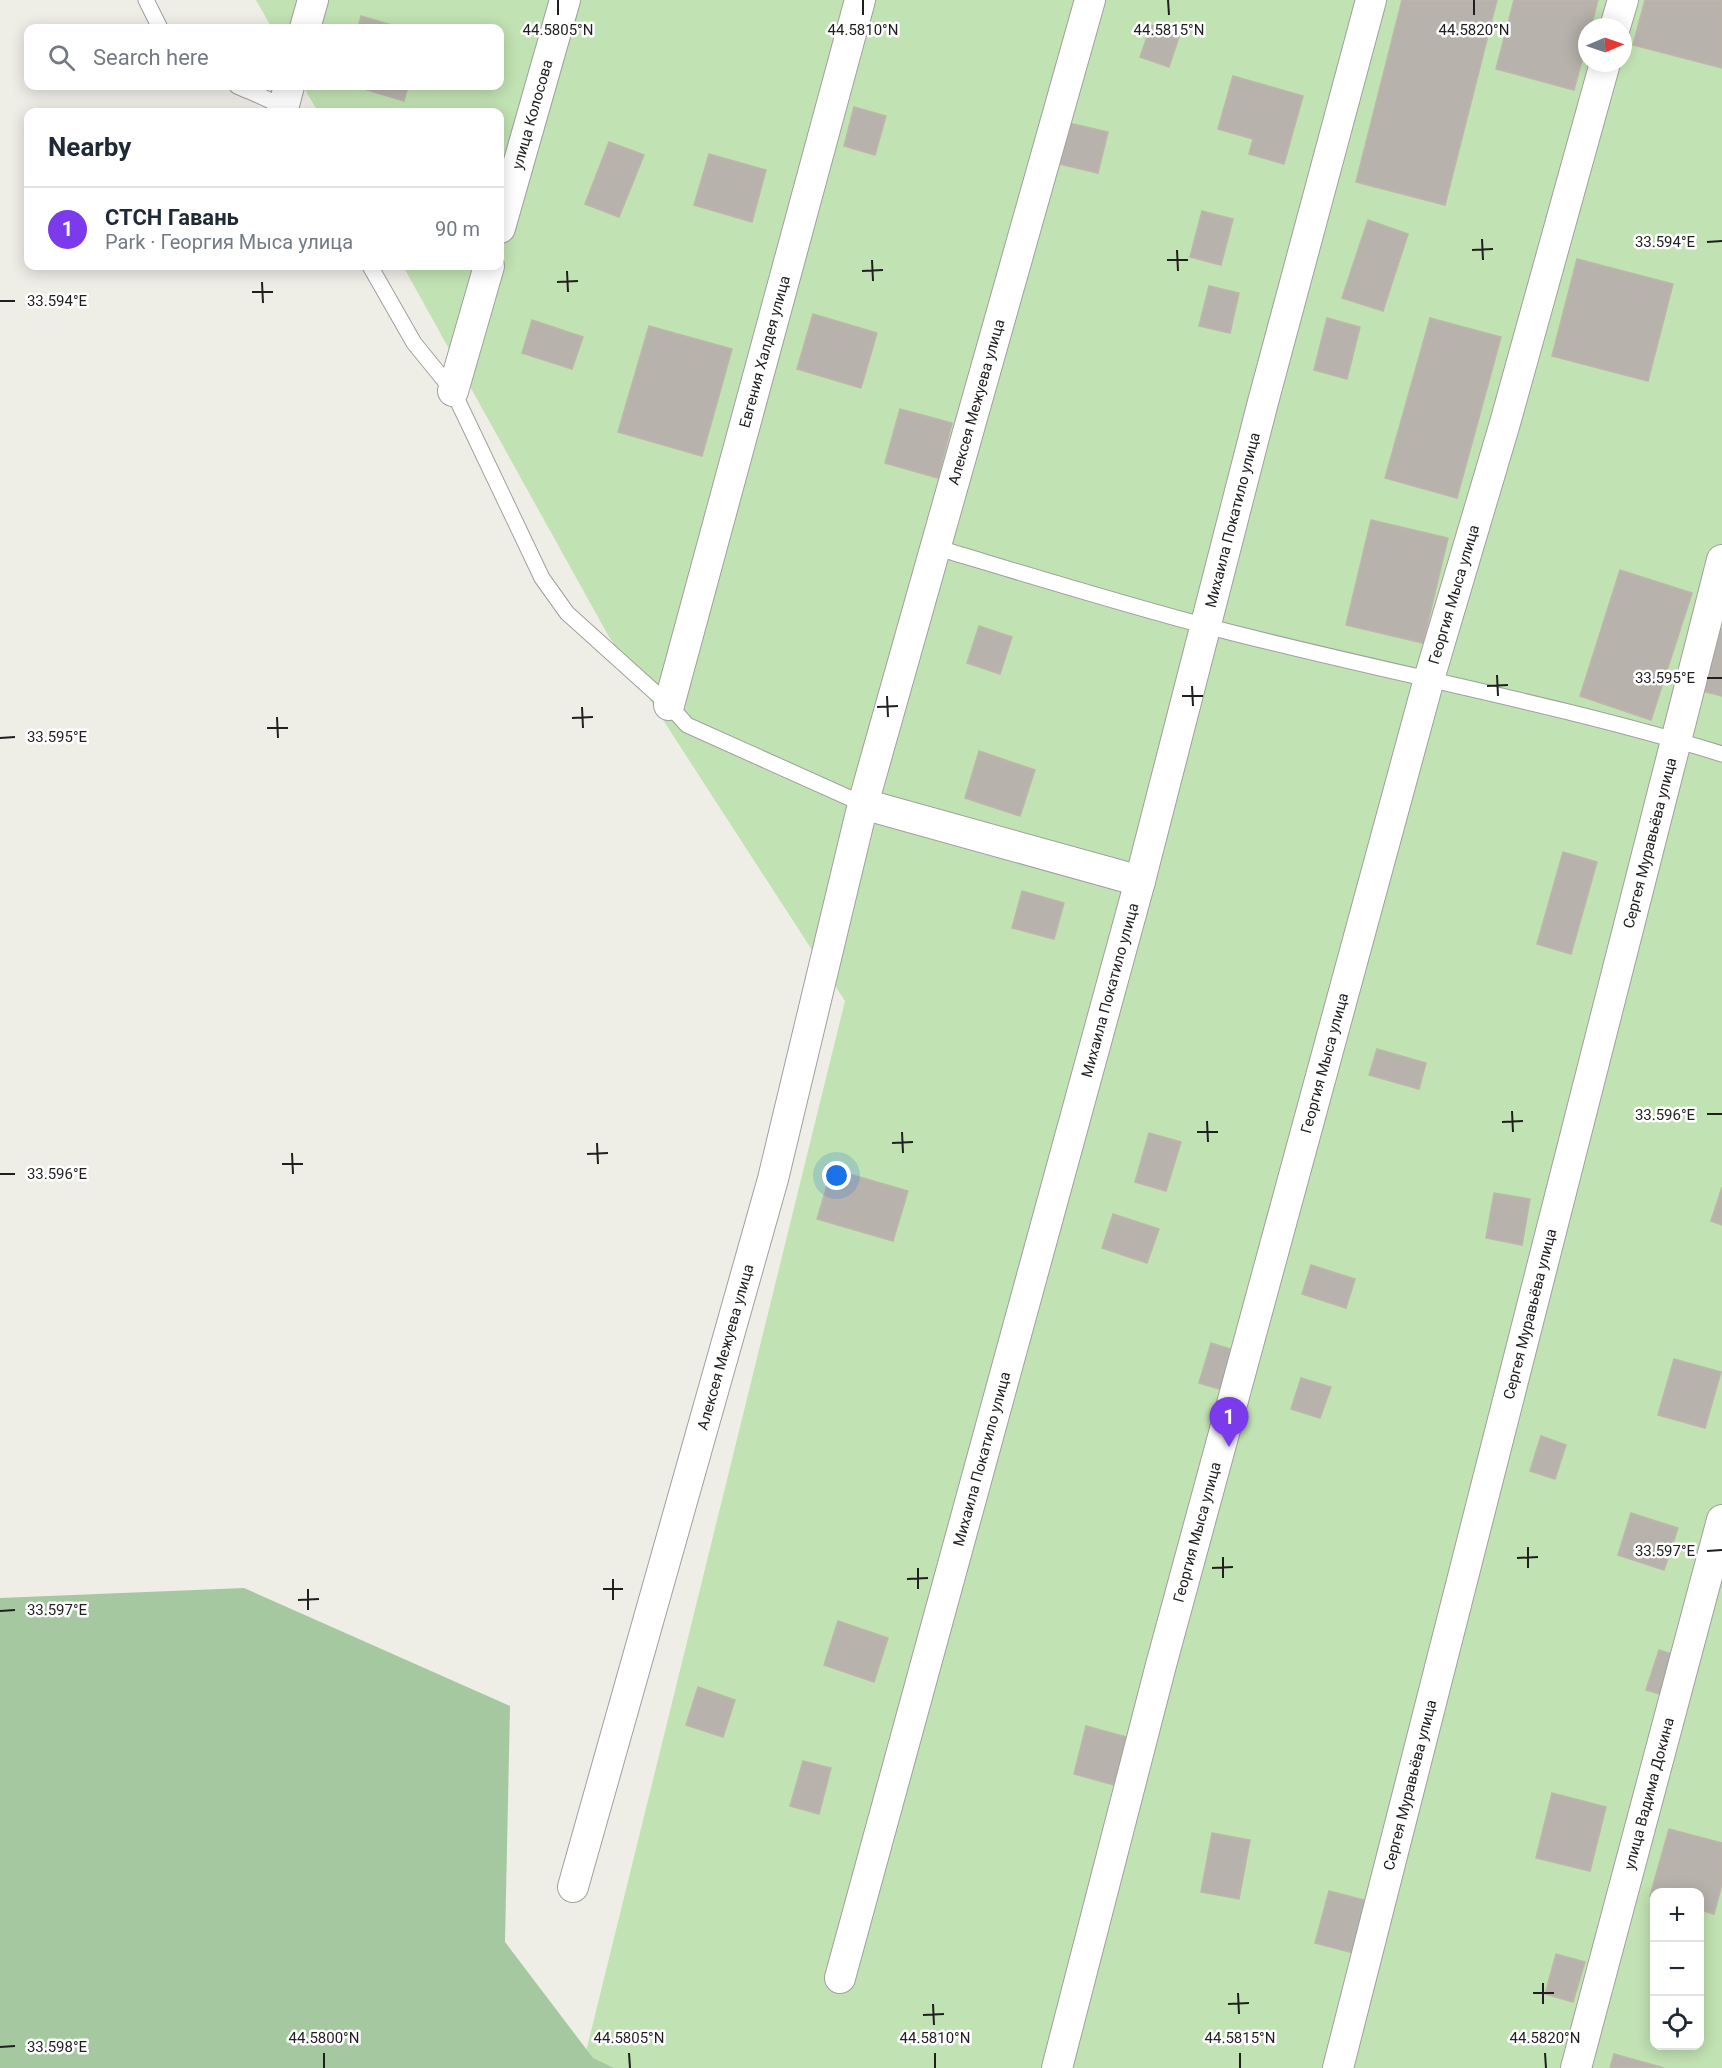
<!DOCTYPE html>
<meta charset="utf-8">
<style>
:root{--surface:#fff;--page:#f6f6f7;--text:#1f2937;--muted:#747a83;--line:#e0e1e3;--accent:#7c3aed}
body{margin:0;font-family:Roboto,sans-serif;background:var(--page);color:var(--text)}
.controls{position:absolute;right:18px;bottom:18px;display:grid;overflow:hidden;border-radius:12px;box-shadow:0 3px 15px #0003}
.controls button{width:54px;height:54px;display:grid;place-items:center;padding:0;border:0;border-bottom:2px solid var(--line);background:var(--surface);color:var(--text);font:30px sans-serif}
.compass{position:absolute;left:1578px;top:18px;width:54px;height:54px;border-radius:50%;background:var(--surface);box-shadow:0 3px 15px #0003;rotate:88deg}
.you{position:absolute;left:837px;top:1176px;width:21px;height:21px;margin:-15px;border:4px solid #fff;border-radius:50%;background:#1a73e8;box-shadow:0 0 0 9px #1a73e833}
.badge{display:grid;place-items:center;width:39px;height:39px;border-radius:50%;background:var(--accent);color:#fff;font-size:20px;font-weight:700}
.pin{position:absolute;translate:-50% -50px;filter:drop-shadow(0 2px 3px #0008)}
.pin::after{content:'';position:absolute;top:32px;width:21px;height:18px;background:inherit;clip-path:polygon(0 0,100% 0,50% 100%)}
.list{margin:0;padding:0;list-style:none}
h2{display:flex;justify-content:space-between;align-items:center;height:78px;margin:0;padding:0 24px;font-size:26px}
h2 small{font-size:20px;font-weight:400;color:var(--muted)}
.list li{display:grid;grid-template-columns:39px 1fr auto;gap:18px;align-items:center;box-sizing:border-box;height:84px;padding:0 24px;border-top:2px solid var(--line)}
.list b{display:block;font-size:22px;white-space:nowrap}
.list p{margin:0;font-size:20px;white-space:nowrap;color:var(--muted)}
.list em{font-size:20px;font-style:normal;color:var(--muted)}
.icon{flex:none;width:33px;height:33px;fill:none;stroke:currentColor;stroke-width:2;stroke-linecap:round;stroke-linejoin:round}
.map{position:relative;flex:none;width:1722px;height:2068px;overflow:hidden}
.search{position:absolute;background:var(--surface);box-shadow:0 3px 15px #0003;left:24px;top:24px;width:480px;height:66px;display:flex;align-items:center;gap:15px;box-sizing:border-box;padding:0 21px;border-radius:12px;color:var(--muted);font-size:22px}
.panel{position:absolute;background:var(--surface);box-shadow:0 3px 15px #0003;left:24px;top:108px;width:480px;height:162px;border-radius:12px}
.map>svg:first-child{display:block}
.grass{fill:#c1e2b2;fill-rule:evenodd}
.forest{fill:#a5c8a0}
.building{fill:#b7b3ac;stroke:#beb6aa;stroke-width:1.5}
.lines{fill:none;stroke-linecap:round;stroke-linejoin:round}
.lane-casing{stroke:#a0a0a0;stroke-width:17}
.street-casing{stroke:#a0a0a0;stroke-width:32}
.lane{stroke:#fff;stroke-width:15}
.street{stroke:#fff;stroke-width:30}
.ticks{fill:none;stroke:#1f1f1f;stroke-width:2}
.labels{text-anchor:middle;stroke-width:5;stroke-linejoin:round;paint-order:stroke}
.street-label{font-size:15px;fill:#1f1f1f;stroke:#fff}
.ticks-label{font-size:15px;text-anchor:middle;fill:#1f1f1f;stroke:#fff;stroke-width:5;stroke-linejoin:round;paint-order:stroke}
</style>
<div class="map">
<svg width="1722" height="2068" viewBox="0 0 1722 2068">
<rect width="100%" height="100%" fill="#eeede6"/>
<!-- grass -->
<path class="grass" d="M256,0H1722V2068H582L845,1001L608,635L403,266H500V112H318L303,86H500V28H272ZM1587,27H1623V63H1587ZM1654,1892H1700V2046H1654Z"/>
<!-- forest -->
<path class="forest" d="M244,1588L510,1706L505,1942L593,2058L614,2068H0V1598Z"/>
<!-- building -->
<path class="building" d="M1402,0H1497L1445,205L1356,182Z
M1514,0H1598L1591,27H1587V42L1574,90L1496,69Z
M1645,0H1722V68L1633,45Z
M361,16L402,28H358Z
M1151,25L1180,34L1169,67L1140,57Z
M1233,76L1303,96L1284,164L1249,154L1253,139L1218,129Z
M354,86H408L404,101Z
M854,107L886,116L875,155L844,146Z
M1069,123L1108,132L1098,173L1059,164Z
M609,142L644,155L619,217L585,204Z
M709,154L766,170L752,222L694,205Z
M1202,211L1233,219L1221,265L1190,257Z
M1368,220L1408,234L1383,311L1342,298Z
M1577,259L1673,284L1648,381L1552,356Z
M1209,286L1239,293L1230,333L1199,326Z
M813,314L877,333L861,388L797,369Z
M1327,318L1360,327L1347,379L1314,370Z
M1430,318L1501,337L1457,498L1385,478Z
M532,320L583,337L572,369L522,353Z
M649,326L732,349L702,456L618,432Z
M900,409L952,423L938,478L885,463Z
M1371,520L1448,538L1423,643L1346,625Z
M1620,570L1692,593L1651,720L1580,696Z
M979,626L1012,637L1000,674L967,663Z
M1718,628L1722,629V696L1702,691Z
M979,751L1035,770L1020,816L965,798Z
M1563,852L1597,862L1571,954L1537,944Z
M1022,891L1064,903L1054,939L1012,928Z
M1377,1049L1426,1063L1419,1089L1369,1075Z
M1149,1133L1181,1142L1166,1191L1135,1182Z
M832,1169L908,1191L893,1241L817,1219Z
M1722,1187V1225L1711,1221Z
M1494,1193L1530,1199L1522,1245L1486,1238Z
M1113,1214L1159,1229L1147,1263L1102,1248Z
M1311,1265L1355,1279L1346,1308L1302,1294Z
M1211,1343L1237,1351L1226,1391L1199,1383Z
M1674,1359L1721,1372L1705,1428L1658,1415Z
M1301,1378L1331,1387L1320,1418L1291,1409Z
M1541,1436L1566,1445L1555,1479L1530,1471Z
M1631,1513L1678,1528L1664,1570L1618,1555Z
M838,1621L888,1638L874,1682L824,1665Z
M1659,1650L1675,1655L1663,1695L1646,1690Z
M698,1687L735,1700L723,1737L686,1725Z
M1086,1726L1130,1738L1118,1786L1074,1774Z
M803,1761L831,1768L819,1814L790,1806Z
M1552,1793L1606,1807L1590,1871L1536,1858Z
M1669,1829L1722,1843V1884L1714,1914L1700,1910V1892H1654V1898L1650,1896Z
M1212,1833L1250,1840L1239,1899L1201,1892Z
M1329,1891L1368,1901L1354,1953L1315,1943Z
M1556,1954L1585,1962L1573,2002L1545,1994Z
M1614,2054L1664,2068H1610Z"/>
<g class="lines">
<defs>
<path id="lane" d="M146,0L160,28
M237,86C252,93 275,100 285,112
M370,266L414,343L453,391L542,578L567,613L669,705L687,725L863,804
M935,547C1025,574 1115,602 1206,626C1377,671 1552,702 1722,754"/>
<g id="street">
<path d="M1615,27L1623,0"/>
<path d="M305,28L313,0"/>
<path d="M283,109L289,86"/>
<path id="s1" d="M500,228L565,0"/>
<path d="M453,391L489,266"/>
<path id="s2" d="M669,705L860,0"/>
<path d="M863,804L1140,881"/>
<path id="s3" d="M573,1887L773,1179L863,804L1090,0"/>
<path id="s4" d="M840,1978L1140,881L1263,402L1371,0"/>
<path id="s5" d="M1057,2068L1161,1665L1429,679L1505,423L1605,63"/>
<path id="s6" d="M1338,2068L1722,560"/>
<path id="s7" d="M1576,2068L1722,1520"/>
</g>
</defs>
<!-- lane casing -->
<use href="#lane" class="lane-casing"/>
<!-- street casing -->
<use href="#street" class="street-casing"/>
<!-- lane -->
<use href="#lane" class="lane"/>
<!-- street -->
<use href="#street" class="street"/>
</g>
<!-- ticks -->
<path class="ticks" d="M558,0V15M863,0V15M1168,0L1169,15M1474,0V15M1482,239L1483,260M1707,242L1722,241M1177,250L1178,271M1472,250L1493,249M872,260L873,281M1167,260H1188M567,271L568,292M862,271L883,270M262,282L263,303M557,282L578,281M252,292H273M0,301H15M1497,675L1498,696M1707,678H1722M1192,686L1193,706M1487,686L1508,685M887,696L888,717M1182,696H1203M582,707L583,728M877,707L898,706M277,717L278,738M572,718L593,717M267,728H288M0,738L15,737M1512,1111L1513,1132M1707,1114H1722M1207,1121L1208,1142M1502,1122L1523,1121M902,1132L903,1153M1197,1132H1218M597,1143L598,1164M892,1143L913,1142M292,1153L293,1174M587,1154L608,1153M282,1164H303M0,1174H15M1528,1547V1568M1707,1551L1722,1550M1223,1557V1578M1517,1558L1538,1557M918,1568V1589M1212,1568L1233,1567M613,1579V1600M907,1579L928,1578M308,1589V1610M603,1589H623M298,1600L319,1599M0,1611L15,1610M1543,1983V2004M1238,1993L1239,2014M1533,1993H1554M933,2004L934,2025M1228,2004L1249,2003M923,2015L944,2014M0,2047L15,2046M324,2053V2068M629,2053L630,2068M935,2053V2068M1240,2053V2068M1545,2053L1546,2068"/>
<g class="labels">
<!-- street labels -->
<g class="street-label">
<text dy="5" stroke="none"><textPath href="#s1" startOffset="118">улица Колосова</textPath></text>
<text dy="5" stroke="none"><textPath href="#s2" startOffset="366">Евгения Халдея улица</textPath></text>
<text dy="5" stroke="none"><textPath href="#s3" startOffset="1539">Алексея Межуева улица</textPath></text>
<text dy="5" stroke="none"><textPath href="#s4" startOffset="1510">Михаила Покатило улица</textPath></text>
<text dy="5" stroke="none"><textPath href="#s5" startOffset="1526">Георгия Мыса улица</textPath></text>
<text dy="5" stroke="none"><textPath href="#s6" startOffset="1264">Сергея Муравьёва улица</textPath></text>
<text dy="5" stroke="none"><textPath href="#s4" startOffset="1024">Михаила Покатило улица</textPath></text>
<text dy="5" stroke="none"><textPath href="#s5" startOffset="1040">Георгия Мыса улица</textPath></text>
<text dy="5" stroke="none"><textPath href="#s6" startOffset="778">Сергея Муравьёва улица</textPath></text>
<text dy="5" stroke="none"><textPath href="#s3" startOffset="561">Алексея Межуева улица</textPath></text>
<text dy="5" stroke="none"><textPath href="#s4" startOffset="538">Михаила Покатило улица</textPath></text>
<text dy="5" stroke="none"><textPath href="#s5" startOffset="554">Георгия Мыса улица</textPath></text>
<text dy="5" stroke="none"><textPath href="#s6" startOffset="292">Сергея Муравьёва улица</textPath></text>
<text dy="5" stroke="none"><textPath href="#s7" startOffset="284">улица Вадима Докина</textPath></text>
</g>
</g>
<g class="ticks-label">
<text x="558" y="35">44.5805°N</text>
<text x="863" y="35">44.5810°N</text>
<text x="1169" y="35">44.5815°N</text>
<text x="1474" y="35">44.5820°N</text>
<text x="1665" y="247">33.594°E</text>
<text x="57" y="306">33.594°E</text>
<text x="1665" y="683">33.595°E</text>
<text x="57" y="742">33.595°E</text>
<text x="1665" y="1120">33.596°E</text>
<text x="57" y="1179">33.596°E</text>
<text x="1665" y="1556">33.597°E</text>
<text x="57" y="1615">33.597°E</text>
<text x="324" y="2043">44.5800°N</text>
<text x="629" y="2043">44.5805°N</text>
<text x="935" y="2043">44.5810°N</text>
<text x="1240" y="2043">44.5815°N</text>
<text x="1545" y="2043">44.5820°N</text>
<text x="57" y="2052">33.598°E</text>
</g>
</svg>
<div class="controls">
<button>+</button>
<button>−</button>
<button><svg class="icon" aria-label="locate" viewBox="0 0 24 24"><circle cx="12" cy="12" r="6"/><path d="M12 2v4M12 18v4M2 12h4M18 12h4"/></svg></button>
</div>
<svg class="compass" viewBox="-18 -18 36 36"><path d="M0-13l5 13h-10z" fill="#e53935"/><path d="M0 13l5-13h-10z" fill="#747a83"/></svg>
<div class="you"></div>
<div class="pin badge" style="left:1229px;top:1447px">1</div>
<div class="search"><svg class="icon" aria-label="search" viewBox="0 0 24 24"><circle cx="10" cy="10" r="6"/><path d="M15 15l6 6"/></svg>Search here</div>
<section class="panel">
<h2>Nearby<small></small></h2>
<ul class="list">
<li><span class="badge">1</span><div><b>СТСН Гавань</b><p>Park · Георгия Мыса улица</p></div><em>90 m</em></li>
</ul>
</section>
</div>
